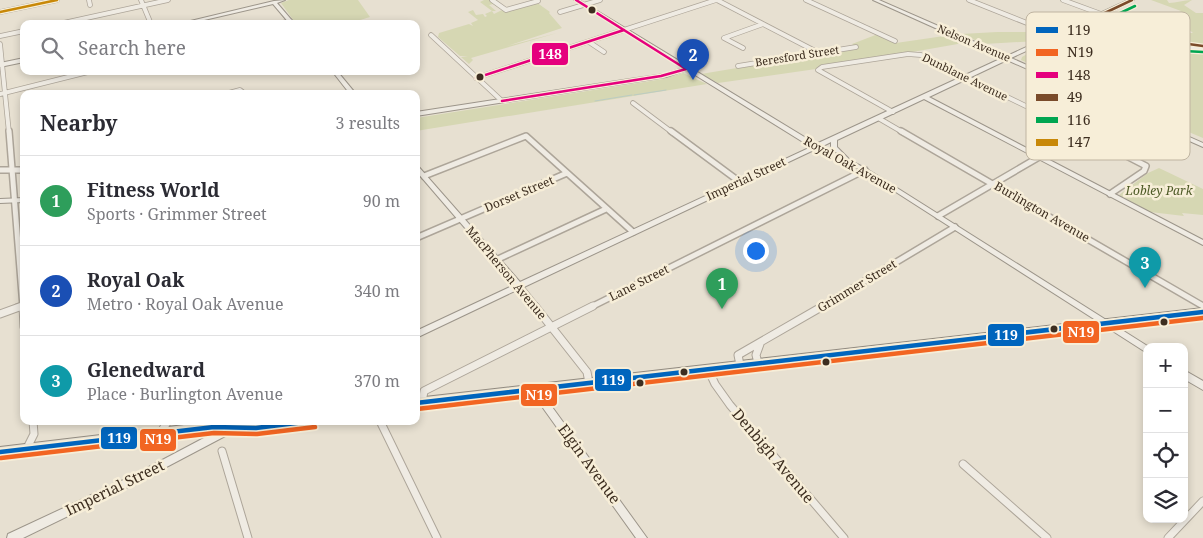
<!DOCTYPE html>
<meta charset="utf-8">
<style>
:root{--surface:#fff;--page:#f7f7f7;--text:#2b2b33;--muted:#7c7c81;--line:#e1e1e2;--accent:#7c3aed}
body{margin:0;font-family:"Noto Serif",serif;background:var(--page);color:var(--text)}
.controls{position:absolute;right:15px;bottom:15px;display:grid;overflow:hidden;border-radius:10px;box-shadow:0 2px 8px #0003}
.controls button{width:45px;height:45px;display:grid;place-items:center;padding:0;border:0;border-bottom:1px solid var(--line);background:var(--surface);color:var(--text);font:25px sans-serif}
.you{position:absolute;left:755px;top:250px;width:18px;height:18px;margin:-12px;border:4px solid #fff;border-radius:50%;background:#1a73e8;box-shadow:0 0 0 8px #1a73e833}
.badge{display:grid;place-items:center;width:32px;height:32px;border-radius:50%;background:var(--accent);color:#fff;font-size:16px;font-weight:700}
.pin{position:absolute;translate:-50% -41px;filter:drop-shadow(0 1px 2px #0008)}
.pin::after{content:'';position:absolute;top:26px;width:18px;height:15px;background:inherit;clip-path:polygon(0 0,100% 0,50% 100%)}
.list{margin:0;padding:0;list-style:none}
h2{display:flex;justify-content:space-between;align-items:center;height:65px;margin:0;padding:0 20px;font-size:21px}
h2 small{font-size:16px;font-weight:400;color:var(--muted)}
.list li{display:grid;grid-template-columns:32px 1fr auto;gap:15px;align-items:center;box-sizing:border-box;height:90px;padding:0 20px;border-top:1px solid var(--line)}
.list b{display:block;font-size:19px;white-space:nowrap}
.list p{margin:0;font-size:16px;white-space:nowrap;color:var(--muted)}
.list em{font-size:16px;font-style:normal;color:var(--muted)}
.icon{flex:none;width:28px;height:28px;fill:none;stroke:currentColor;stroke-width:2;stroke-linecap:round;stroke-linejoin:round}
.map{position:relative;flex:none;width:1203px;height:538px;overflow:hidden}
.search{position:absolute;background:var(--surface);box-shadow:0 2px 8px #0003;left:20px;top:20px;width:400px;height:55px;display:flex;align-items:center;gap:12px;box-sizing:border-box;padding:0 18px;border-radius:10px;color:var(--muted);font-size:19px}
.panel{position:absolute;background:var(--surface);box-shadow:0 2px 8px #0003;left:20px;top:90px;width:400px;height:335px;border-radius:10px}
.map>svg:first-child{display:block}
.green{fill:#d6d7b3}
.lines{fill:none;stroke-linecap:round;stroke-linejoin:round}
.stream{stroke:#bcccc2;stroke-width:1}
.street-far2-casing{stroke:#ada599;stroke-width:5.5}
.street-far1-casing{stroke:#ada599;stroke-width:8}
.street-casing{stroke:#ada599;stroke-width:9}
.secondary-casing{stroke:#9c958a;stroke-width:2}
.primary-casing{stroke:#928b80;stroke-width:2}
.street-far2{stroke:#efebe3;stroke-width:4}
.street-far1{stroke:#efebe3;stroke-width:5}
.street{stroke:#efebe3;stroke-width:7}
.secondary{fill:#efebe3;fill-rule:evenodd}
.primary{fill:#e6e1d4;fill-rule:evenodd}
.bus-1-casing{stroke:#f7eed8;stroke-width:8}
.bus-2-casing{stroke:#f7eed8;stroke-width:8}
.bus-3-casing{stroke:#f7eed8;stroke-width:5}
.bus-4-casing{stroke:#f7eed8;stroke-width:5}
.bus-5-casing{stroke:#f7eed8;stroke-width:5}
.bus-6-casing{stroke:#f7eed8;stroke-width:5}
.bus-1{stroke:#0065bd;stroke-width:4.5}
.bus-2{stroke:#f26522;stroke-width:4.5}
.bus-3{stroke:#e5007d;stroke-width:2.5}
.bus-4{stroke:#7a4b2a;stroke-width:2.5}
.bus-5{stroke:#00a651;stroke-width:2.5}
.bus-6{stroke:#c88808;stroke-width:2.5}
.bus-dot{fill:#3d2e20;stroke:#f7eed8;stroke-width:2}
.labels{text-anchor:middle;stroke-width:5;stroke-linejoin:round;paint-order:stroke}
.far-street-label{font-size:11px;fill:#3d2e20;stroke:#f7eed8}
.street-label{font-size:12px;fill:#3d2e20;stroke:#f7eed8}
.park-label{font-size:12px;font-style:italic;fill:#4d5a26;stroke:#f7eed8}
.near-street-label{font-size:15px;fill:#3d2e20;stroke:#f7eed8}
.key{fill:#f7eed8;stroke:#bfb4a1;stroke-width:1}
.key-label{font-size:14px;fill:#3d2e20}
.line-badge{stroke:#f7eed8;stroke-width:2}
.badge-label{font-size:14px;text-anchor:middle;font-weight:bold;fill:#fff}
</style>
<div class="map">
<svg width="1203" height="538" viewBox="0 0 1203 538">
<rect width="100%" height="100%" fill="#e7e0d1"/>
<!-- green -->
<path class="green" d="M289,0H358L370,17L347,24H296L281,3Z
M484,0H490L506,11L536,2L550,12L549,13L562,28L507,46L557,33L471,58L473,60L469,64L461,57L468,56H460L438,37L439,33L469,24L473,26L471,23L478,20L468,12L473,10L476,15L483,14L485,17L487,16L485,14L492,11L494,14L502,10L493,4L489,5L496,11H492L480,2Z
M1151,0H1167L1169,3C1176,3 1184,0 1192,0L1184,5L1196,13H1203V45L1175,43L1131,33H1193L1173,16L1181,11Z
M1093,27L1143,41L1203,50V138L1110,99L1105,91L1108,88L1063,42L1059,41L1086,28Z
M997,32H1044L1049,35L1038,41L984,44L961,34Z
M878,34L896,43L951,35L969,42L816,69L718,83L701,74L857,48L852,44Z
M1041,46L1050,56H1067L1104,94H1097L1021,60L1022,57Z
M683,73L707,84L416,131V118L663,79Z
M1159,168L1203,189V215L1182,213L1184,216L1150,212L1119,195L1148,173Z"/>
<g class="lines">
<!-- stream -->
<path class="stream" d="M634,95L666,90
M595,101L632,95"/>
<defs>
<path id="street-far2" d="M89,0L90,5
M141,0L151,24
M492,0L506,10L538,1
M717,0L819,53
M806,0L895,41
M969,0L1057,35
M1063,0L1101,14
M0,12L57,0
M560,12L600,0
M59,24L168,0
M279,24L290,21
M431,35L502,101
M0,36L24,31
M1053,37L1102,88L1108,100
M589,42L604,52
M0,44L9,133
M743,48L724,38L763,24
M738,66L856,47
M476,78L716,0
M0,94L92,71
M225,94L240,90L245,94
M633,103L673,133
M893,112L818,70L822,67L908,54L921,55L1081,133
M880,119L904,133"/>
<path id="street-far1" d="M9,131L23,307
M671,131L740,182
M901,131L1203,306
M1078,131L1146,166L1144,171L1110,194
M0,170H24
M424,176L526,136L633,232
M938,216L1039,157
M416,238L567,173
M496,260L606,209
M520,287L536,307
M18,307L22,306
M591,307L865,170
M821,307L955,227"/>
<path id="street" d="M23,306L24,327
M535,306L587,372L589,383
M0,314L22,306
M758,363L756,355L760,344
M740,365L738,355L823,306
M708,369L715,384L730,405L844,538
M422,403L424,391L593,306
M184,421L193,430
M380,421L437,538
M161,432L168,421
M27,448L34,434L33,421
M222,451L248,538
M963,464L1047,538
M1168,538L1203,501"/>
<path id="secondary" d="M285,0L277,3L295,24H290L273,4L187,24H178L274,1Z
M574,0H579L816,144L1002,58L873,0H879L1007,56L1128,0H1134L1091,21C1127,36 1163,47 1203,47V51C1162,50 1125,38 1087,23L1011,58L1203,143V147L1007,60L929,97L1203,240V245L924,99L837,140V147L848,158L849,160L867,169L1149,347H1147V353L863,171L816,149L524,287L523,289H519L416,338V331L514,285L416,171V165L418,166L520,282L811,147L687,70L666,77L416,116V112L630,79L665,74L683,68ZM831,142V147L839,155L821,147Z
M24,58V62L0,67V63Z
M332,71H337L356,94H350Z
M24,198V202L0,203V199Z
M1184,370L1203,381V390L1184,379Z
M544,384L547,385L550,404L647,538H636L543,408L540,388L541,385Z
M236,421H249L248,424L138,482L23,538H7L8,534L132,476Z"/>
<path id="primary" d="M1203,308V316L416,407V398Z
M218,421H242L241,423L272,421H319L318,424L314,426L256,433H224L220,430L0,457V447Z"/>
</defs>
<!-- street-far2 casing -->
<use href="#street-far2" class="street-far2-casing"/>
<!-- street-far1 casing -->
<use href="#street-far1" class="street-far1-casing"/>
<!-- street casing -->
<use href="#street" class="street-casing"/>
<!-- secondary casing -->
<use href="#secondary" class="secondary-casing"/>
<!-- primary casing -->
<use href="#primary" class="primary-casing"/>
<!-- street-far2 -->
<use href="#street-far2" class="street-far2"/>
<!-- street-far1 -->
<use href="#street-far1" class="street-far1"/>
<!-- street -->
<use href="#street" class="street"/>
<!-- secondary -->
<use href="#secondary" class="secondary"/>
<!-- primary -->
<use href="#primary" class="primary"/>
<defs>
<path id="bus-1" d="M416,403L1203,312
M0,452L214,427L256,428L312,421"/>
<path id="bus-2" d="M417,409L1203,318
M1,458L214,433L257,434L315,427"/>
<path id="bus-3" d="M576,0L686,69
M476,78L624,30
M502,101L661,76L686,69"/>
<path id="bus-4" d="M1090,20L1145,38L1203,46
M1090,20L1132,0"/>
<path id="bus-5" d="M1088,26C1126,40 1163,51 1203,52
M1093,26L1135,6"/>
<path id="bus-6" d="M0,12L57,0"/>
</defs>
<!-- bus-1 casing -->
<use href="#bus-1" class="bus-1-casing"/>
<!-- bus-2 casing -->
<use href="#bus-2" class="bus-2-casing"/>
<!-- bus-3 casing -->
<use href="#bus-3" class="bus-3-casing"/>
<!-- bus-4 casing -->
<use href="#bus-4" class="bus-4-casing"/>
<!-- bus-5 casing -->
<use href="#bus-5" class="bus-5-casing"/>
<!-- bus-6 casing -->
<use href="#bus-6" class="bus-6-casing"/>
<!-- bus-1 -->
<use href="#bus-1" class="bus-1"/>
<!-- bus-2 -->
<use href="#bus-2" class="bus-2"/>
<!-- bus-3 -->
<use href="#bus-3" class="bus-3"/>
<!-- bus-4 -->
<use href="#bus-4" class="bus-4"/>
<!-- bus-5 -->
<use href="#bus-5" class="bus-5"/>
<!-- bus-6 -->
<use href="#bus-6" class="bus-6"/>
</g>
<!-- markers -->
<g class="bus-dot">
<circle cx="592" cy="10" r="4.5"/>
<circle cx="480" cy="77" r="4.5"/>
<circle cx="1164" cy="322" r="4.5"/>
<circle cx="1054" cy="329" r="4.5"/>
<circle cx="826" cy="362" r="4.5"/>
<circle cx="684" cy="372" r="4.5"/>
<circle cx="640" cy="383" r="4.5"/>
</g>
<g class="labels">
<!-- far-street labels -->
<g class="far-street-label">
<text transform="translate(974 43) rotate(23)" y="4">Nelson Avenue</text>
<text transform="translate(797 56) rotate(-9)" y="4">Beresford Street</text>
<text transform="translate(965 77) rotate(26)" y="4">Dunblane Avenue</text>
</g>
<!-- street labels -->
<g class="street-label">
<text transform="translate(850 165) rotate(29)" y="4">Royal Oak Avenue</text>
<text transform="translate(746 179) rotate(-25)" y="4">Imperial Street</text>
<text transform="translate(519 194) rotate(-23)" y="4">Dorset Street</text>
<text transform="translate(1042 212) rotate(30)" y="4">Burlington Avenue</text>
<text transform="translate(506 273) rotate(50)" y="4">MacPherson Avenue</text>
<text transform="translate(639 283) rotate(-27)" y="4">Lane Street</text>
<text transform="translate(857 286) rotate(-31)" y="4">Grimmer Street</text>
</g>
<!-- park labels -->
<g class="park-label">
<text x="1159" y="195">Lobley Park</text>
</g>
<!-- near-street labels -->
<g class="near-street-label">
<text transform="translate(773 456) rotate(50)" y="5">Denbigh Avenue</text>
<text transform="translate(589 464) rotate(54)" y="5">Elgin Avenue</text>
<text transform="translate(115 488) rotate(-26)" y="5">Imperial Street</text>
</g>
</g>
<!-- legend -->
<rect x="1026" y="12" width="164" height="148" rx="8" class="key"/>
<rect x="1036" y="27" width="22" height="6" fill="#0065bd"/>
<rect x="1036" y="49" width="22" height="7" fill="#f26522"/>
<rect x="1036" y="72" width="22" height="6" fill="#e5007d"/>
<rect x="1036" y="94" width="22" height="7" fill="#7a4b2a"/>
<rect x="1036" y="117" width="22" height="6" fill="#00a651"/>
<rect x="1036" y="139" width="22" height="7" fill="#c88808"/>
<g class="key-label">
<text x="1067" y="35">119</text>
<text x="1067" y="57">N19</text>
<text x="1067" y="80">148</text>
<text x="1067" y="102">49</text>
<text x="1067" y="125">116</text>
<text x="1067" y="147">147</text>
</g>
<g class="line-badge">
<rect x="531" y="42" width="38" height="24" rx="5" fill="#e5007d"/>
<rect x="1062" y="320" width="38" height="24" rx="5" fill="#f26522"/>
<rect x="987" y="323" width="38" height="24" rx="5" fill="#0065bd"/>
<rect x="594" y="368" width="38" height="24" rx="5" fill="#0065bd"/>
<rect x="520" y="383" width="38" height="24" rx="5" fill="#f26522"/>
<rect x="100" y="426" width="38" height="24" rx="5" fill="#0065bd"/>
<rect x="139" y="428" width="38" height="24" rx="5" fill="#f26522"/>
</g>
<g class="badge-label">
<text x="550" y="59">148</text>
<text x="1081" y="337">N19</text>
<text x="1006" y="340">119</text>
<text x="613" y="385">119</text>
<text x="539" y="400">N19</text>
<text x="119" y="443">119</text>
<text x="158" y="444">N19</text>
</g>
</svg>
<div class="controls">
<button>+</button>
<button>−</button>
<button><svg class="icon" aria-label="locate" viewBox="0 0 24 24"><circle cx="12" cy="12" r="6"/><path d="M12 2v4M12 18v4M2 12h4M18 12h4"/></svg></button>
<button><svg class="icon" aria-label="layers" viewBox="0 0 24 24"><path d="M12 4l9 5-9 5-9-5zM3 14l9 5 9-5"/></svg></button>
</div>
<div class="you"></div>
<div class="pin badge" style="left:722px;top:309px;background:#2e9e5b">1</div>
<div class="pin badge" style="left:693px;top:80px;background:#1a4fb4">2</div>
<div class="pin badge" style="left:1145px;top:288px;background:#0f9aa8">3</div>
<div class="search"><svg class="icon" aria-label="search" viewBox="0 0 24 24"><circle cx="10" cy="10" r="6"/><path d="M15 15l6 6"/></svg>Search here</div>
<section class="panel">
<h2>Nearby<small>3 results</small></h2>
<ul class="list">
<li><span class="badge" style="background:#2e9e5b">1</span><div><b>Fitness World</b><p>Sports · Grimmer Street</p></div><em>90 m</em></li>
<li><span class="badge" style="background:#1a4fb4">2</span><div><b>Royal Oak</b><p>Metro · Royal Oak Avenue</p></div><em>340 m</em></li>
<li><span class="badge" style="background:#0f9aa8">3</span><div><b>Glenedward</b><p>Place · Burlington Avenue</p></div><em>370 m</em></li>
</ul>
</section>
</div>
